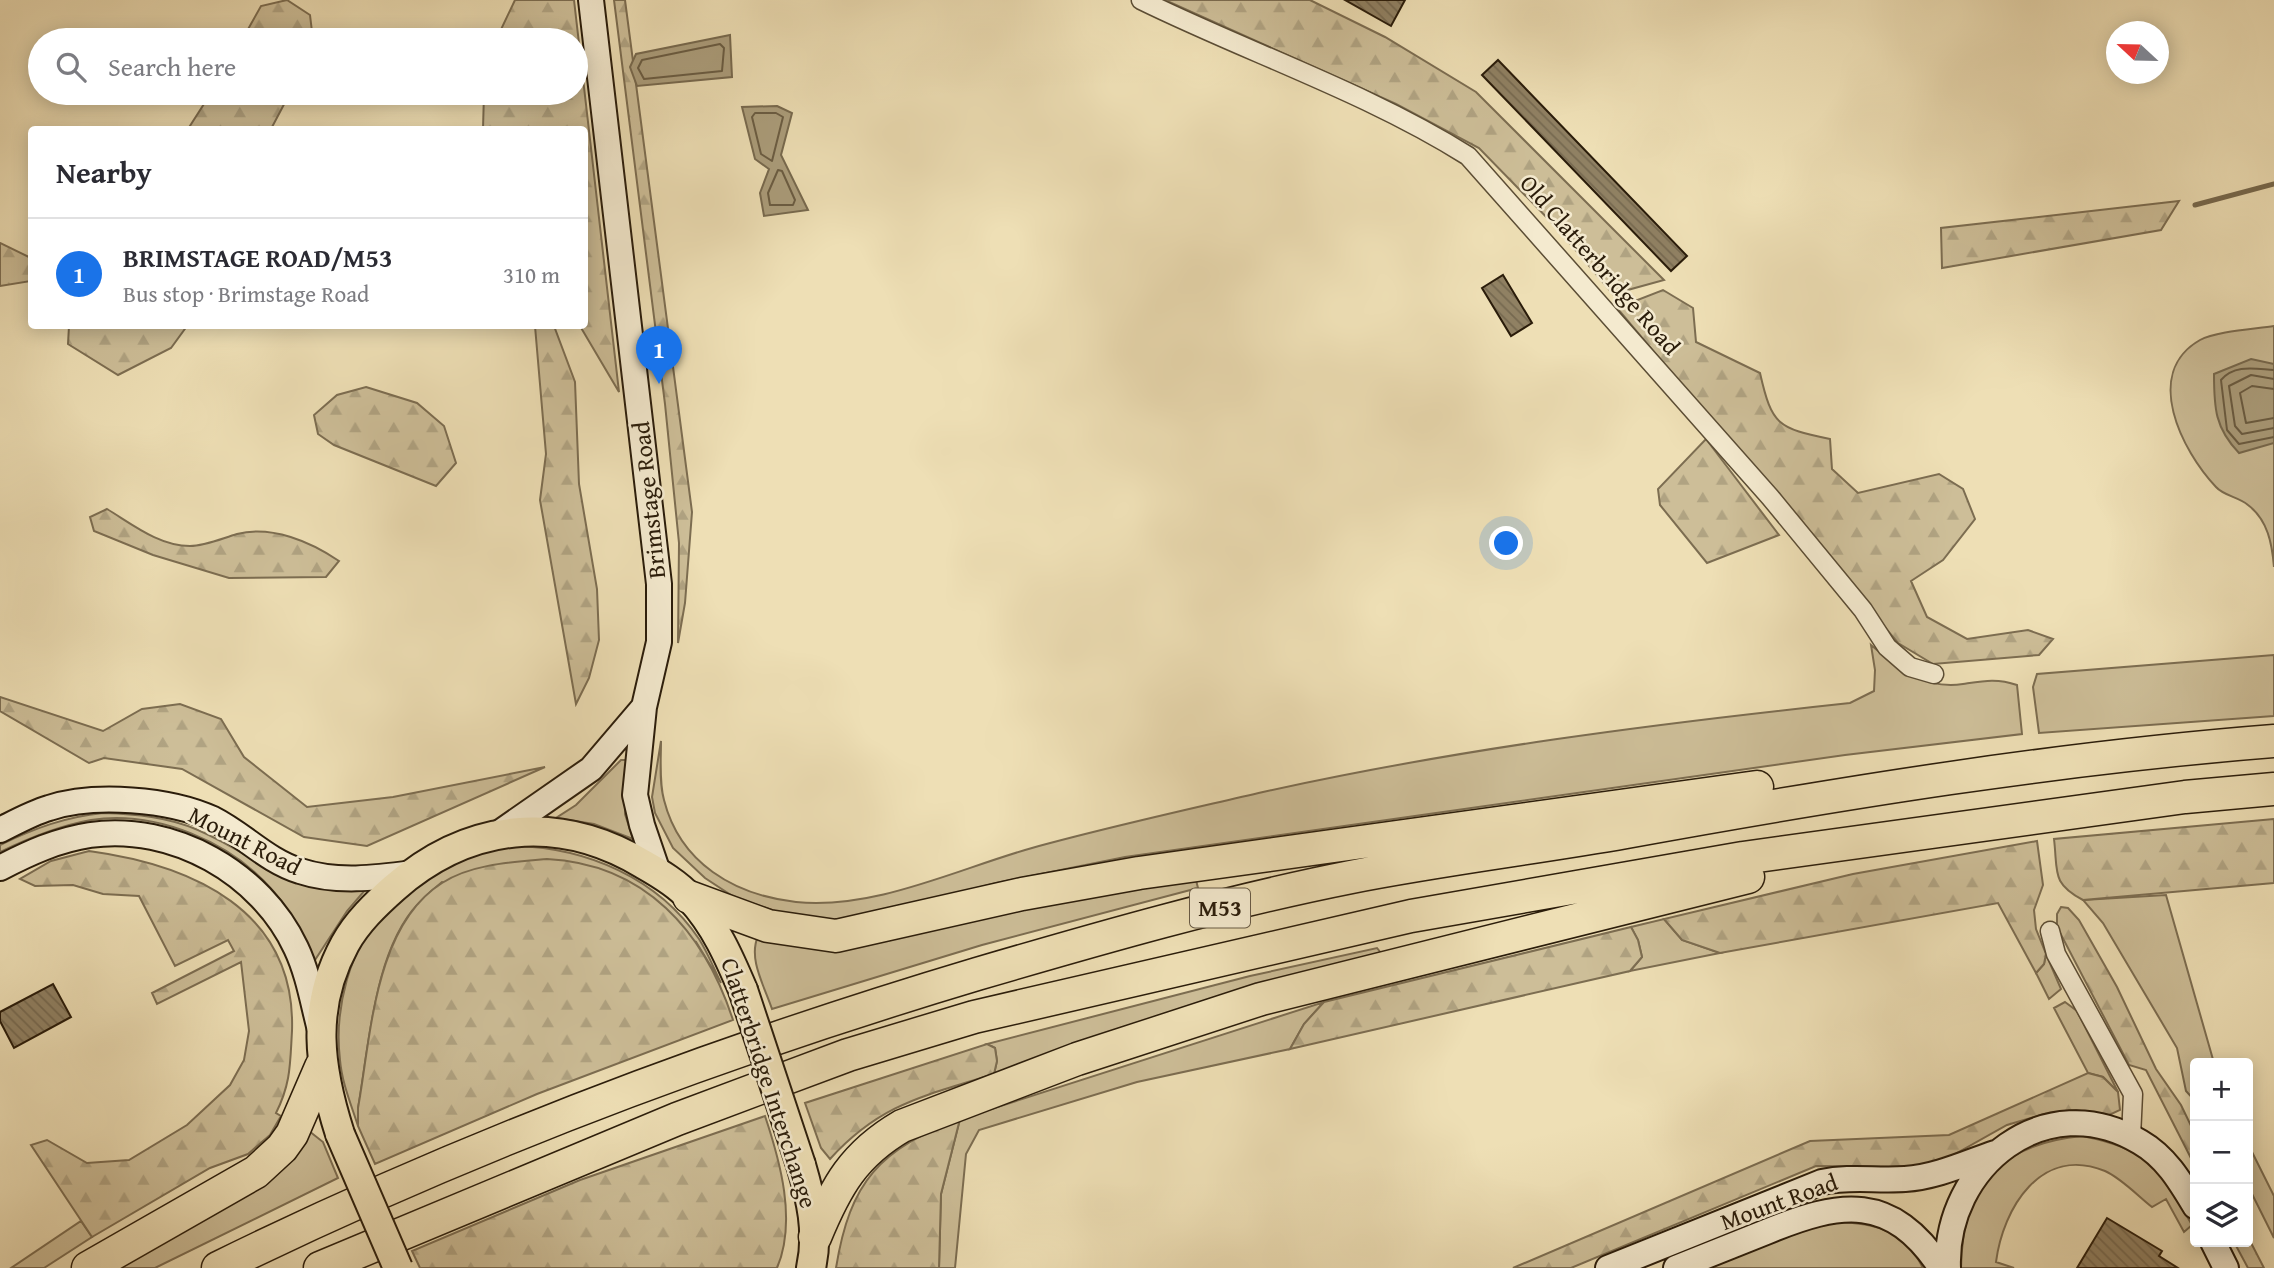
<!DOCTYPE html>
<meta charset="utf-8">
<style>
:root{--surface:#fff;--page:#f7f7f7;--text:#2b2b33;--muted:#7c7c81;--line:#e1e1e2;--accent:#1a73e8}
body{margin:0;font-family:"Gentium Book Plus",serif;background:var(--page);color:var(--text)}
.controls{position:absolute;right:21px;bottom:21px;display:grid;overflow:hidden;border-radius:7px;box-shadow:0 4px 18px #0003}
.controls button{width:63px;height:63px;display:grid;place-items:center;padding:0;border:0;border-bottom:2px solid var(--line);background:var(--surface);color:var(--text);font:35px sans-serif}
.compass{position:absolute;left:2106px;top:21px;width:63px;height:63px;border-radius:50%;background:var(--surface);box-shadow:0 4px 18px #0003;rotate:292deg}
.you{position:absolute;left:1507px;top:544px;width:24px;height:24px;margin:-18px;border:5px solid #fff;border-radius:50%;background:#1a73e8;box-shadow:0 0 0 10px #1a73e833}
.badge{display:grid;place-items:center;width:46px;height:46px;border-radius:50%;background:var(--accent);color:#fff;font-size:23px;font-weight:700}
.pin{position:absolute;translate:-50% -58px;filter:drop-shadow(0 2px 4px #0008)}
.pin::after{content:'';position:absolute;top:37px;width:24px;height:21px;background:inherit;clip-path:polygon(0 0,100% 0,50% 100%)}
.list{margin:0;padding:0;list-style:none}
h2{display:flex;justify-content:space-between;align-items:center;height:91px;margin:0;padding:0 28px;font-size:30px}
h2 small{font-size:23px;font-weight:400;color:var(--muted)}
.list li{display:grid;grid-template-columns:46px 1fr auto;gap:21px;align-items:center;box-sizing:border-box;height:112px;padding:0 28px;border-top:2px solid var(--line)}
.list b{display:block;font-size:26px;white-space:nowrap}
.list p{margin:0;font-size:23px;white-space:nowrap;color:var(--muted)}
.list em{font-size:23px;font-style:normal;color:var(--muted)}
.icon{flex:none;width:38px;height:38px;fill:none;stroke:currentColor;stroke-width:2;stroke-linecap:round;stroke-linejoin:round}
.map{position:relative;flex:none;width:2274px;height:1268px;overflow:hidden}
.search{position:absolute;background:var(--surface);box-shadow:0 4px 18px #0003;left:28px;top:28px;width:560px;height:77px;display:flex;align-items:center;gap:18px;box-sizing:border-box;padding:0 24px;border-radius:38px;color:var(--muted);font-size:26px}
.panel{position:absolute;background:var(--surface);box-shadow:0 4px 18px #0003;left:28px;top:126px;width:560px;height:203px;border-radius:7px}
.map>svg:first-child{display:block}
.grass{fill:#cdbe98;stroke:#7c6d51;stroke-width:2}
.forest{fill:url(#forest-firs);stroke:#7c6d51;stroke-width:2}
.water{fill:#ab9d7b;stroke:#77694e;stroke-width:2}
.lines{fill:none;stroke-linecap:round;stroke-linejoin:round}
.shore{stroke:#6a5c42;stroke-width:2}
.stream{stroke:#77694e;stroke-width:5}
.building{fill:url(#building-back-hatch);stroke:#2a1c0a;stroke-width:2}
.street-casing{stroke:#5b4d35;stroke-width:21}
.secondary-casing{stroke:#2a1c0a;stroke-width:28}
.primary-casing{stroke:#2a1c0a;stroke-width:32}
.highway-casing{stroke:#2a1c0a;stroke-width:35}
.street{stroke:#f4eacf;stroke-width:18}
.secondary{stroke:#f4eacf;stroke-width:24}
.primary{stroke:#eedfb5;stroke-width:28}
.highway{stroke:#eedfb5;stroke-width:32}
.primary-bridge-casing{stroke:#2a1c0a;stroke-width:32;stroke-linecap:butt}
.primary-bridge{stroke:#eedfb5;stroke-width:28}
.labels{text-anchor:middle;stroke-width:5;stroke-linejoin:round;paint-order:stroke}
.shield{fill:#f4eacf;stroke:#675a45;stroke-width:2}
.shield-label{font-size:23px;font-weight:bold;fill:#2a1c0a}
.street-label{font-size:24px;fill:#2a1c0a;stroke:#f4eacf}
</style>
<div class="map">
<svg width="2274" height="1268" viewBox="0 0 2274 1268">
<defs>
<pattern id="forest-firs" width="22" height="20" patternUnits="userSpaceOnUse" patternTransform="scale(1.75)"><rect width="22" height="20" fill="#cdbe98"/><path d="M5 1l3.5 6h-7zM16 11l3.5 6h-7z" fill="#b0a382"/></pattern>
<pattern id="building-back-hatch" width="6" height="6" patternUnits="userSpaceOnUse" patternTransform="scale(1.75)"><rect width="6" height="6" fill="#908163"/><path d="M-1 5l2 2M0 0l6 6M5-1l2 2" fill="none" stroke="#766950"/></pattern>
</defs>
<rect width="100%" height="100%" fill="#eedfb5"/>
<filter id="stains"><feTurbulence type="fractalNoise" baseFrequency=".00286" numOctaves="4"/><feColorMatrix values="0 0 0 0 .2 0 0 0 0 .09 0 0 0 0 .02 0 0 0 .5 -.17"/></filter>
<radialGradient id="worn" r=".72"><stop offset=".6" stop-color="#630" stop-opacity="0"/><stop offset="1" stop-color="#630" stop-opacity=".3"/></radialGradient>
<!-- grass -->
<path class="grass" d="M2274,326V567C2272,544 2268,520 2248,505C2239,497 2224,496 2216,487C2182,451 2142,373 2200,340C2216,331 2255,329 2274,326Z
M1871,645C1898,668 1925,690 1963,684C1983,681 1997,678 2017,685L2022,734L1845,755L1125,857L996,883L920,903L909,912L813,924L734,897L705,878L673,848L655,813L652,797L661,741C661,760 659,782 664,800C680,863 734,895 796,902C875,910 957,869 1032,848C1108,827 1186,810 1263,792C1457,749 1653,724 1850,703L1874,691L1875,670Z
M2274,655V716L2039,733L2033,687L2037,674Z
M621,760H627L625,814L633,839L594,824L556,818L576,805Z
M103,813C136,814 168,817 198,830C269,861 280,893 366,889L347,911L315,960C303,936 291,913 274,892C232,842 156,810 91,820C58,826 29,838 0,852V845C35,828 65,817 103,813Z
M516,846C587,848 658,878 699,939C708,953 714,969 721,983L696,942L442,882C434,889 425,896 418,904C374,950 369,1047 358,1108V1126C351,1104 342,1083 340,1060C334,1010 349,947 385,911C394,903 406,896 415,889C448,863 475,851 516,846Z
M1195,876L1198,888L982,945L772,1009C764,985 748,959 758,936L1003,909Z
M2166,895L2214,1063H2195V1101L2186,1091L2177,1048L2103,923L2083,900Z
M1664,919L1682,940L1720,953L1630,971L1642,957L1638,940L1631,927Z
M1377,948L1381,953L1164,1018L994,1074L997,1061L995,1048L987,1044L1250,976Z
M2046,954L2061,989L2049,999L2036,973L2044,964Z
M1324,1002L1304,1024L1290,1049L1137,1082L979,1130L966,1154L955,1268H939L941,1194L960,1119Z
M2065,1002L2077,1011L2118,1092L2103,1077L2088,1073L2054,1008Z
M304,1127L323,1142L338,1178L155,1268H104Z
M2082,1136C2149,1149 2160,1169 2192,1225L2184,1232L2166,1199L2152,1207C2138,1196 2121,1178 2105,1171C2041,1145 2003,1208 1996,1262L2014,1268H1961C1962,1186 2000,1144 2082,1136Z
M2248,1144L2274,1196V1238L2248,1186Z
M81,1221L92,1237L44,1268H11Z
M1822,1222C1865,1221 1902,1225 1923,1268H1705Z"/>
<!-- forest -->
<path class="forest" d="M287,0L310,15L313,40H242L261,6Z
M515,0H574L619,392L580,326H584V130L483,129L484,93H576V40H496Z
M614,0H625L692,512L685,603L678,643L679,543L665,404Z
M1165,0H1310L1385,37L1476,92L1664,280L1613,294L1557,228L1479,148L1396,104Z
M211,93H290L271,129H188Z
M2179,201L2161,230L1942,268L1941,228Z
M0,243L31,258V281L0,286Z
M1663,290L1693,308L1696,342L1760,373C1772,426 1778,428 1830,439L1832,469L1858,493L1939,474L1963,489L1975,519L1943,560L1911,581L1927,617L1967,639L2028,630L2053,639L2039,655L1933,664L1898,643L1617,308Z
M69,326H187L171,348L118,375L68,344Z
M535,326H554L575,382L579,484L597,589L599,640L589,678L576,704L540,500L546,454Z
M366,387L417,403L444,426L456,463L436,486L334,445L318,434L314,415L337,395Z
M1706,439L1779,535L1707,563L1660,505L1658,489Z
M107,509C132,524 159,546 190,546C205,546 223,538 237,534C272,525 311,542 339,561L326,577L229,578L153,555L94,531L90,517Z
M0,697L103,731L142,709L180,704L221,719L244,757L307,807L393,797L545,767L367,846L304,837L182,769L104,758L89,763L0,711Z
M2274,819V883L2083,900C2051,883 2058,872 2054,839Z
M2037,841L2043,885L2034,910L2036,929L2046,954L2044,964L2036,973L1998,903L1720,953L1682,940L1664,919L1853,874Z
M89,851C192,865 296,910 292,1031C290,1064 291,1083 276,1113L281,1116L270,1135L248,1154L210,1168L92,1237L31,1145L47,1140L87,1163L129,1160L187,1125L230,1085L244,1060L249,1031L241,962L157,1004L152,993L234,951L228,940L175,966L139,896L103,894L73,885L35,886L20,879L51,861Z
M547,859C645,864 704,931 733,1020L537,1094L375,1164L358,1126V1108C371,1037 374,926 442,883C471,864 513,862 547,859Z
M2061,907L2068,908L2079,920L2117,987L2156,1069L2181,1105L2195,1134V1166L2146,1070L2129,1065L2057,927V914Z
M1631,927L1638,940L1642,957L1630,971L1290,1049L1304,1024L1324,1002Z
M987,1044L995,1048L997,1061L994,1074C925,1096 881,1103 830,1159L821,1148L805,1103Z
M2088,1073L2103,1077L2118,1092L2120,1110L2107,1116L2076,1110L2044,1114L2007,1125L1939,1163L1909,1167L1816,1166L1571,1268H1513L1810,1141L1949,1135Z
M765,1116C780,1161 797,1221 777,1268H420L412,1251L580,1180Z
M960,1119L941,1194L939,1268H836C850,1181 880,1149 960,1119Z
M2248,1237L2264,1268H2248L2234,1242H2248Z"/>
<!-- water -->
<path class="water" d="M730,35L732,77L637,86L630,67L636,54Z
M777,106L792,113L781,155L808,210L764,216L760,193L769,169L755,159L742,107Z
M2251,359L2274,364V443L2239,453C2215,428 2214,408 2214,374Z"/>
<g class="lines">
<!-- shore -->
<path class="shore" d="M720,44L724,48L722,71L644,79L638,68L642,60Z
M755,113H776L783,117L772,161L761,154L752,117Z
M778,170L782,171L795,200L793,205H770L768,193Z
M2274,370C2255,369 2235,364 2221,380L2227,430L2239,444L2274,437
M2274,379L2251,375L2229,386L2235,426L2242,434L2274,428
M2274,389L2252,386L2240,393L2246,423L2274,418"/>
<!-- stream -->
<path class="stream" d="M2195,205L2274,184"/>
</g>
<!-- building -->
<path class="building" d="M1345,0H1405L1391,26Z
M1498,60L1687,256L1671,271L1482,75Z
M1503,275L1532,323L1511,336L1482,288Z
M53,984L71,1017L14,1048L0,1021V1012Z
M2107,1218L2162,1251L2159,1256L2178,1268H2077Z"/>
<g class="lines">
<defs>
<path id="street" d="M1141,0C1249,53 1366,92 1468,156L1770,497L1863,610L1887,647L1910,667L1934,674
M2050,931L2056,954L2133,1094L2131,1137"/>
<path id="secondary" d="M591,0L659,584V642L644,707L635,795L642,825L658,872
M0,830C16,822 32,813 49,808C94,793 170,799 213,819C243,834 267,861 300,871C336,883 376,878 412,873
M499,833L591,769L643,708
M0,868C29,853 57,840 90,835C173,823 261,873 296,948C308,973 313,1003 320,1030
M2213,1242L2226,1268
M1608,1268L1822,1182C1850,1176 1876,1181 1905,1179C1936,1177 1966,1163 1995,1153
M1676,1268C1706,1256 1736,1244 1766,1232C1841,1201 1891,1193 1941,1268
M1948,1268C1944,1166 2046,1085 2140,1142C2166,1157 2180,1181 2195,1206"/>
<path id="primary" d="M340,1134C319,1068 310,1008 345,944C357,922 376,904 394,888C468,823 558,813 643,864C659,873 678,884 690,898C715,925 729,957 743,990
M801,1165C811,1199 819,1232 811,1268"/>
<path id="highway" d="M689,897L768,926L836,936L1022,894L1139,873L1757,787
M815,1237C836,1186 854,1154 902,1126L1077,1059L1261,999L1748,877
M88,1268L256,1172L282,1148L292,1134L321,1067
M218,1268C462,1148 716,1052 977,974C1100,938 1225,902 1351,877C1442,859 1535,848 1626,832C1841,793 2057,758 2274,741
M320,1268L677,1119L848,1055L974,1017L1411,916L1743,858L2185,797L2274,789"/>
</defs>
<!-- street casing -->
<use href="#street" class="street-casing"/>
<!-- secondary casing -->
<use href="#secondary" class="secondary-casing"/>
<!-- primary casing -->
<use href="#primary" class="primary-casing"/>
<!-- highway casing -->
<use href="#highway" class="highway-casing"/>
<!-- street -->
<use href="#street" class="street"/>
<!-- secondary -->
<use href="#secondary" class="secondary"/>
<!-- primary -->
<use href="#primary" class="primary"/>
<!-- highway -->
<use href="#highway" class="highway"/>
<defs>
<path id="primary-bridge" d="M743,990L801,1165
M340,1134L398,1268"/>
</defs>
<!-- primary-bridge casing -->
<use href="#primary-bridge" class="primary-bridge-casing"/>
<!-- primary-bridge -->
<use href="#primary-bridge" class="primary-bridge"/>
</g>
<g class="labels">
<!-- shield labels -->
<rect class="shield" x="1190" y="888.5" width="60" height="39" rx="5"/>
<g class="shield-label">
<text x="1220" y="916">M53</text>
</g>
<!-- street labels -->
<g class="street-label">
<text transform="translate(1600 265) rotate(49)" y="8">Old Clatterbridge Road</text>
<text transform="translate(649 500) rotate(-96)" y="8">Brimstage Road</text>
<text transform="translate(245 841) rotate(27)" y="8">Mount Road</text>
<text transform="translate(769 1083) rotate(72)" y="8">Clatterbridge Interchange</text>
<text transform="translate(1779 1202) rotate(-20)" y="8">Mount Road</text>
</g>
</g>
<rect width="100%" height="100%" filter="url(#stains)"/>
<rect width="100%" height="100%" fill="url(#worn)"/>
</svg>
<div class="controls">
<button>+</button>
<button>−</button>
<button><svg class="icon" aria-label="layers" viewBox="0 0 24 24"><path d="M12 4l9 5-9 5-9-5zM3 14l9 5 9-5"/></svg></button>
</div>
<svg class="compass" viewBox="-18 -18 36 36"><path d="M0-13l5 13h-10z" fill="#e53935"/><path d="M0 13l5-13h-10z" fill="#7c7c81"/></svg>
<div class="you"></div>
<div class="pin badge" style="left:659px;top:384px">1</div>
<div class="search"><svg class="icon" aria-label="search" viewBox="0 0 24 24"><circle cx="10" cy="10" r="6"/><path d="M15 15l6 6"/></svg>Search here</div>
<section class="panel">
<h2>Nearby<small></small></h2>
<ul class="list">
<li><span class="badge">1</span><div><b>BRIMSTAGE ROAD/M53</b><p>Bus stop · Brimstage Road</p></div><em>310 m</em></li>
</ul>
</section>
</div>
